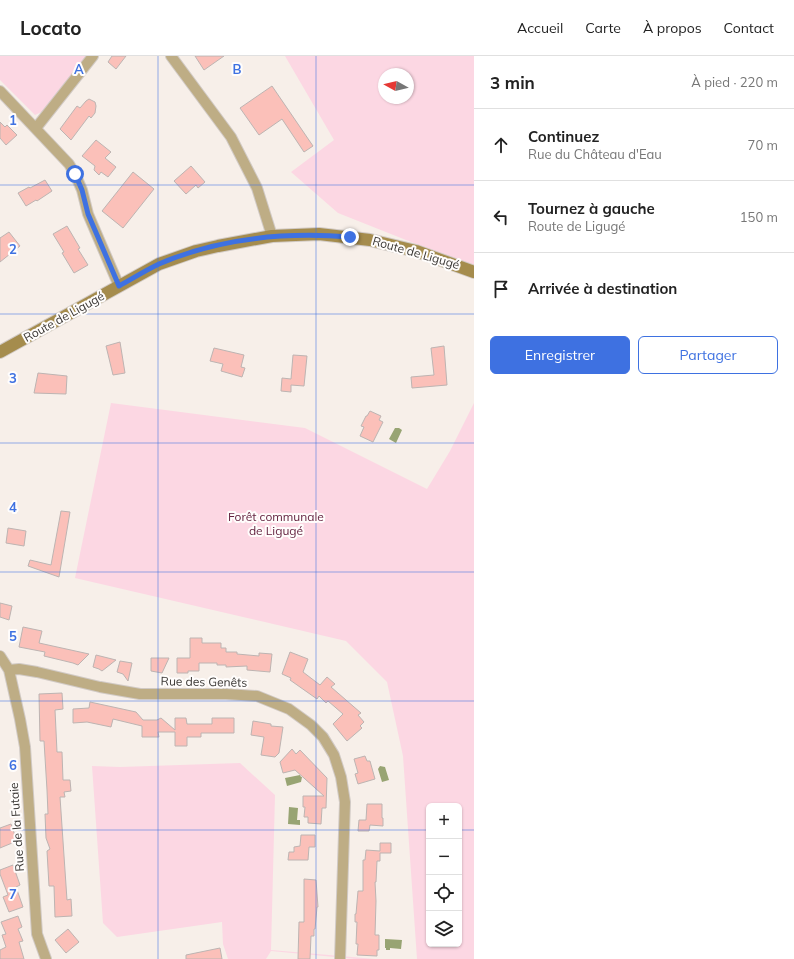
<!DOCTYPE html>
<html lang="fr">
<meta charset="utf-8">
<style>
:root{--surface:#fff;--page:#f6f6f6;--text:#222;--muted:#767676;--line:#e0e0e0;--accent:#3e71e1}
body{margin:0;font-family:Mulish,sans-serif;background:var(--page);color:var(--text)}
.controls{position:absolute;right:12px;bottom:12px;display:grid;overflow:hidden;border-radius:6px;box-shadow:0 1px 3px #0004}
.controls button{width:36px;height:36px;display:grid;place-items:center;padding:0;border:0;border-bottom:1px solid var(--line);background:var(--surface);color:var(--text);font:20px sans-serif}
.compass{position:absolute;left:378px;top:12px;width:36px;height:36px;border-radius:50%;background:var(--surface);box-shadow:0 1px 3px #0004;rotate:278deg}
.stop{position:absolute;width:12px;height:12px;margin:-9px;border:3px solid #3e71e1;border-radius:50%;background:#fff}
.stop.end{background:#3e71e1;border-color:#fff;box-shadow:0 1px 4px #0008}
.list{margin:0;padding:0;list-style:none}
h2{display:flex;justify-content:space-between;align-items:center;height:52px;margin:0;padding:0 16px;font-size:17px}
h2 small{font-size:13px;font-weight:400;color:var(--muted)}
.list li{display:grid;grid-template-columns:26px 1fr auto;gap:12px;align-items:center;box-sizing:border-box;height:72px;padding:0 16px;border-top:1px solid var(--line)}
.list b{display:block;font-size:15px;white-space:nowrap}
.list p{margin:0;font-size:13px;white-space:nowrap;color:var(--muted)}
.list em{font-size:13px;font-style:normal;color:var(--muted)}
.actions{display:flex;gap:8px;padding:12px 16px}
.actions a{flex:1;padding:9px 0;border:1px solid var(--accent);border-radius:6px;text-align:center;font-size:14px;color:var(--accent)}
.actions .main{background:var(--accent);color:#fff}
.icon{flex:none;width:22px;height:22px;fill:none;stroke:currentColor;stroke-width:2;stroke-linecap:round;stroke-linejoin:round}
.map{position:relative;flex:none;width:474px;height:903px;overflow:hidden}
header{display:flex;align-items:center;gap:24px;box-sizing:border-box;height:56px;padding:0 20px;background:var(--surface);border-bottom:1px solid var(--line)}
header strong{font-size:19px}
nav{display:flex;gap:22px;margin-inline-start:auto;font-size:14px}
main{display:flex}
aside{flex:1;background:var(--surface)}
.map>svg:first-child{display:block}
.green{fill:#fcd7e3;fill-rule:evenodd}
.water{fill:#98a473}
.building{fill:#fbc0b9;stroke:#bdb4b2}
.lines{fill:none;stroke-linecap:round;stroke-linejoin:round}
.street-casing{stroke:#d1cac5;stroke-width:12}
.secondary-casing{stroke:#d1cac5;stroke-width:14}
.street{stroke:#bead85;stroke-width:10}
.secondary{stroke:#a58c4d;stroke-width:12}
.route{stroke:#3e71e1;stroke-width:5}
.grid{fill:none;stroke:#3e71e1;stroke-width:1;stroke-opacity:0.55}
.labels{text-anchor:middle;stroke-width:4;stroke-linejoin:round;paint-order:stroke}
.street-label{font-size:12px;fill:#3a3734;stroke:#fffdfc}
.park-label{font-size:12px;fill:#642340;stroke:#fffdfc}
.grid-label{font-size:13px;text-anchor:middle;font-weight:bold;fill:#3e71e1;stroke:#fffdfc;stroke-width:4;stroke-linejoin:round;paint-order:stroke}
</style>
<header>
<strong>Locato</strong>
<nav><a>Accueil</a><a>Carte</a><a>À propos</a><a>Contact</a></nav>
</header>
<main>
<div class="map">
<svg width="474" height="903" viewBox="0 0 474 903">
<rect width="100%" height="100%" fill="#f7efe9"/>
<!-- green -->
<path class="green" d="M0,0H86L48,53L35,59L0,24Z
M285,0H474V211L338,157L291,116L334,84ZM384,18H408V42H384Z
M111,347L305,372L427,433L450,395L474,347V903H417L403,700L387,626L346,585L75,522ZM429,750H459V888H429Z
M240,707L275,739L271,894L375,903H356L271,895L266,903H228L223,888L222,866L117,881L103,867L92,710L120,711Z"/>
<!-- water -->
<path class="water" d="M395,372H399L402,374L396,387L389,383Z
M380,710L385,711L389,724L382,726L378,713Z
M300,719L301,721H302L301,726L287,730L285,722Z
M289,751L298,752L297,764H300V769L288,768Z
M385,883L402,884L401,893L390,892V894H386V892H385Z"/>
<!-- building -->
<path class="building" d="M112,0H126L116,13L108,6Z
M195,0H224L204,14Z
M272,30L313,90L304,96L282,63L259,79L240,52Z
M89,43L95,46L96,50L95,57L91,62L89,60L71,84L60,73L77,50L80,52L86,45Z
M0,66L5,71L7,69L17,79L6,89L0,82Z
M96,84L111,96L105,102L116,111L108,121L101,116L99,119L94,114L95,110L82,100Z
M191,110L205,126L198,132L196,129L186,138L174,125Z
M133,116L154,133L123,172L102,155Z
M45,124L52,135L37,145L36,144L26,150L18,137L29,131L30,132Z
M67,170L80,192L78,193L88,209L74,217L62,197L64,196L53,178Z
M9,176L20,190L0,206V182Z
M120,286L125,317L113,319L106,290Z
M444,290L447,329L412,332L411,321L434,319L431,292Z
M214,292L244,299L241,311L245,312L242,321L221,315L223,308L210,305Z
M293,299L307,300L304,330L291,329V336L281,335L282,322L291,323Z
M38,317L67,320L66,338L34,337Z
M370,355L381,360L379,364L383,366L373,386L360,380L364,371L361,370L366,360H367Z
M61,455L70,456L59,521L28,510L30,504L51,509Z
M8,472L26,475L24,490L6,487Z
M0,547L12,550L9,564L0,561Z
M23,571L42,575L39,587L89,598L78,609L73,607L44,600L45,596L19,591Z
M190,582H202V587H221V592H226V596H237V598L259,600V597L272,598L270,616L247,614V610L226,611V609H217V607H199V615H188V617H177V602H190Z
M290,596L308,603L303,616L320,629L327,621L335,628L331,631L361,657L358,659L364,666L360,670L362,672L347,685L333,668L343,658L328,645L326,647L319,640L317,643L290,624L291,622L282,618Z
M96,599L116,604L102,615L99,613L93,611Z
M151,602H169L162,617L151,615Z
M120,605L132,607L128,625L123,618L117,616Z
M62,637L63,653L55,654L57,696H62L63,724H70L71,735L64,736L65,741H60L67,844L71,843L72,860L55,861L54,830H49L47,795L50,793L46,782L45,758H48L47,734L44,685H40L39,638Z
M90,646L136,656L143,664H157L161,662L175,674V662H186L187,668H212V662H234V677H201V681H187V690H175V676H158L159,681H142V670L113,663L111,671L87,666L73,667V653L89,652Z
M253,665L271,668V670L283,671L279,697L275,701L261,699L264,681L251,679Z
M292,693L296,698L300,694L327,722L326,752H322L321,768L308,767V761H304L305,751H303V740H324L295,714L283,717L280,706Z
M365,700L367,705H370L375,723L358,728L355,718L358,717L354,703Z
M367,748H382V762H383V770L370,769L369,775H358L359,764H366Z
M11,768L17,785L0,792V772Z
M301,779H315V791H309L308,804H288L289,796H294V791L300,790Z
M380,787H391V797H380V805H377L376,826H375L376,845L375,879H379V894H377V900L357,899L358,888H356L357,866H355V858H356L358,835H363V804H365L366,794L380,795Z
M13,809L20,829L16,831L23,851L9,856L3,841L8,839L0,818V814Z
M304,823L316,824L318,851H317L315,873H314V880H311L310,903H298L299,866H304Z
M18,860L22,871L18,873L23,885L19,886L24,903H0V894L6,891L2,879L6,878L1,866Z
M68,873L79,886L66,897L55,884Z
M220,892L222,903H186V899Z"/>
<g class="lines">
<defs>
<path id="street" d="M171,0L231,81L257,132L272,180
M0,35L69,108L75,118L82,134L88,158L119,230
M36,72L93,0
M0,600L9,614L19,613L37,616L100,631L140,638H226L257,640L289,653L311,669L323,681L334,699L341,721L345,746L340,903
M9,614L20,663L25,691L37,878L46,903"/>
<path id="secondary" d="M0,296L159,208L196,195L218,190L272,180L319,178L370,184L416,195L474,216"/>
</defs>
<!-- street casing -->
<use href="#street" class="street-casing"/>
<!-- secondary casing -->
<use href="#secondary" class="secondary-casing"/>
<!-- street -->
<use href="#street" class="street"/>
<!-- secondary -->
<use href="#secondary" class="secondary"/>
</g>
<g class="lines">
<!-- route -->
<path class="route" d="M75,118L82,134L88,158L119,230C132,223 146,214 159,208C219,182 286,176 350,181"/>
</g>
<!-- grid -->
<path class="grid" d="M158,0V903M316,0V903M0,129H474M0,258H474M0,387H474M0,516H474M0,645H474M0,774H429M459,774H474"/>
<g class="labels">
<!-- street labels -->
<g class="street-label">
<text transform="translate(416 197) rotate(16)" y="4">Route de Ligugé</text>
<text transform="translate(64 261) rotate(-29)" y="4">Route de Ligugé</text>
<text transform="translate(204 626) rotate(1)" y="4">Rue des Genêts</text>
<text transform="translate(17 771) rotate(-94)" y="4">Rue de la Futaie</text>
</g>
<!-- park labels -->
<g class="park-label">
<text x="276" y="465">Forêt communale<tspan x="276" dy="14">de Ligugé</tspan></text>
</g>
</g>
<g class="grid-label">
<text x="79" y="18">A</text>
<text x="237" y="18">B</text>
<text x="13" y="69">1</text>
<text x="13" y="198">2</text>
<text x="13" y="327">3</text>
<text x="13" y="456">4</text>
<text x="13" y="585">5</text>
<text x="13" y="714">6</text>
<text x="13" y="843">7</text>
</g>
</svg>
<div class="controls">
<button>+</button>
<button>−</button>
<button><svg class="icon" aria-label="locate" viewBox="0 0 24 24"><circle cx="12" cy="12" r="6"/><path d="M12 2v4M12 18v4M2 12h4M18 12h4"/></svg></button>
<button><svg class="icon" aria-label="layers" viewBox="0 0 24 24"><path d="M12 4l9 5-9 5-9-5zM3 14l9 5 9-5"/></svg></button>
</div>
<svg class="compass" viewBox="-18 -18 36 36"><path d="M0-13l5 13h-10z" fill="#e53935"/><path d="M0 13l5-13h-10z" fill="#767676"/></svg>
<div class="stop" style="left:75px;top:118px"></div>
<div class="stop end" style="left:350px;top:181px"></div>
</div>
<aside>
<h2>3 min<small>À pied · 220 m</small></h2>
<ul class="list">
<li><svg class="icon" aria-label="ahead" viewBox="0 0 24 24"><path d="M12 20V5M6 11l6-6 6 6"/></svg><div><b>Continuez</b><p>Rue du Château d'Eau</p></div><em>70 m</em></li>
<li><svg class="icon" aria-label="left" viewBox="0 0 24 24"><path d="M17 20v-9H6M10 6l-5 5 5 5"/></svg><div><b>Tournez à gauche</b><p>Route de Ligugé</p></div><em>150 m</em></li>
<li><svg class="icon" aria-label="arrive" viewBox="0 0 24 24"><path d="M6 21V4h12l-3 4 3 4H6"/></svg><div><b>Arrivée à destination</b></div></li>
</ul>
<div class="actions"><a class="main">Enregistrer</a><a>Partager</a></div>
</aside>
</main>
